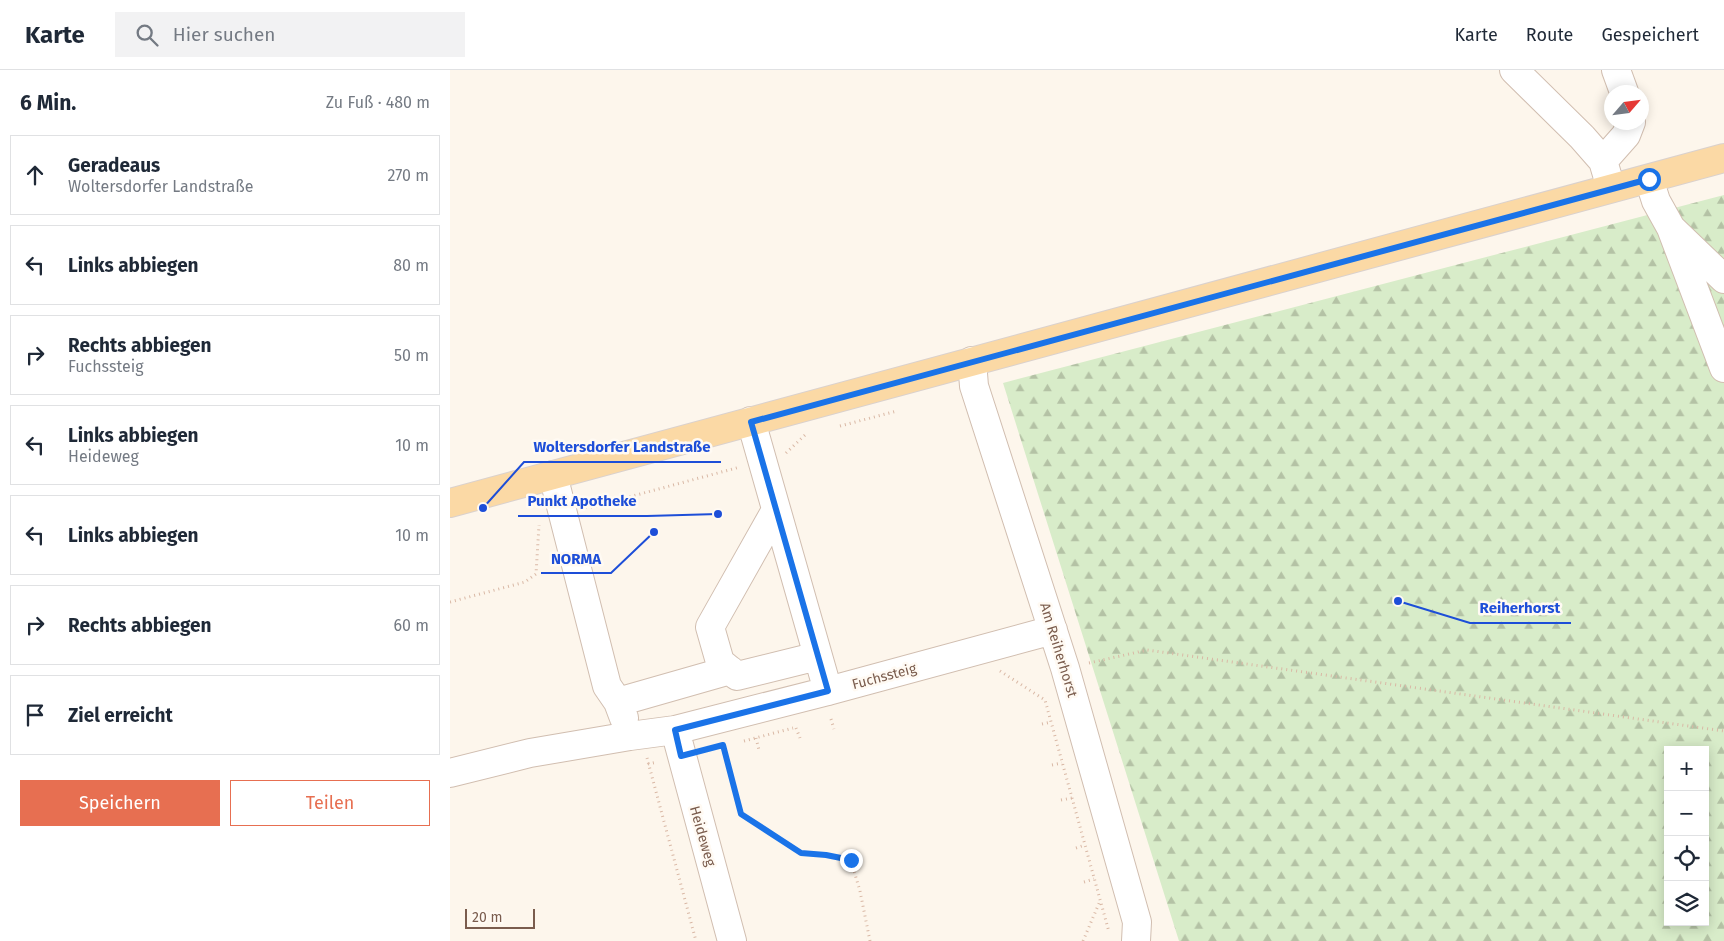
<!DOCTYPE html>
<html lang="de">
<meta charset="utf-8">
<style>
:root{--surface:#fff;--page:#f2f2f3;--text:#1f2937;--muted:#747a83;--line:#e0e1e3;--accent:#e76f51}
body{margin:0;font-family:"Fira Sans",sans-serif;background:var(--page);color:var(--text)}
.controls{position:absolute;right:15px;bottom:15px;display:grid;overflow:hidden;border-radius:0px;box-shadow:0 2px 12px #0003}
.controls button{width:45px;height:45px;display:grid;place-items:center;padding:0;border:0;border-bottom:1px solid var(--line);background:var(--surface);color:var(--text);font:25px sans-serif}
.compass{position:absolute;left:1154px;top:15px;width:45px;height:45px;border-radius:50%;background:var(--surface);box-shadow:0 2px 12px #0003;rotate:62deg}
.scale{position:absolute;left:15px;bottom:12px;width:70px;box-sizing:border-box;padding-left:5px;border:2px solid #7a5c4d;border-top:0;font-size:14px;line-height:18px;white-space:nowrap;color:#7a5c4d;-webkit-text-stroke:4px #fffaf3;paint-order:stroke}
.stop{position:absolute;width:15px;height:15px;margin:-11px;border:4px solid #1a73e8;border-radius:50%;background:#fff}
.stop.end{background:#1a73e8;border-color:#fff;box-shadow:0 1px 5px #0008}
.list{margin:0;padding:0;list-style:none}
h2{display:flex;justify-content:space-between;align-items:center;height:65px;margin:0;padding:0 20px;font-size:21px}
h2 small{font-size:16px;font-weight:400;color:var(--muted)}
.list li{display:grid;grid-template-columns:32px 1fr auto;gap:15px;align-items:center;box-sizing:border-box;height:80px;margin:0 10px 10px;padding:0 10px;border:1px solid var(--line);border-radius:0px}
.list b{display:block;font-size:19px;white-space:nowrap}
.list p{margin:0;font-size:16px;white-space:nowrap;color:var(--muted)}
.list em{font-size:16px;font-style:normal;color:var(--muted)}
.actions{display:flex;gap:10px;padding:15px 20px}
.actions a{flex:1;padding:11px 0;border:1px solid var(--accent);border-radius:0px;text-align:center;font-size:18px;color:var(--accent)}
.actions .main{background:var(--accent);color:#fff}
.icon{flex:none;width:28px;height:28px;fill:none;stroke:currentColor;stroke-width:2;stroke-linecap:round;stroke-linejoin:round}
.map{position:relative;flex:none;width:1274px;height:871px;overflow:hidden}
header{display:flex;align-items:center;gap:30px;box-sizing:border-box;height:70px;padding:0 25px;background:var(--surface);border-bottom:1px solid var(--line)}
header strong{font-size:24px}
nav{display:flex;gap:28px;margin-inline-start:auto;font-size:18px}
.search{width:350px;height:45px;background:var(--page);display:flex;align-items:center;gap:12px;box-sizing:border-box;padding:0 18px;border-radius:0px;color:var(--muted);font-size:19px}
main{display:flex}
aside{flex:1;background:var(--surface)}
.map>svg:first-child{display:block}
.forest{fill:url(#forest-firs);fill-rule:evenodd}
.lines{fill:none;stroke-linecap:round;stroke-linejoin:round}
.minor-casing{stroke:#d1beb0;stroke-width:30}
.major-casing{stroke:#dad1cd;stroke-width:30}
.path{stroke:#d9b8a5;stroke-width:3;stroke-dasharray:1 4;stroke-linecap:butt}
.minor{stroke:#fff;stroke-width:28}
.major{stroke:#fbd9a5;stroke-width:28}
.route{stroke:#1a73e8;stroke-width:6}
.labels{text-anchor:middle;stroke-width:5;stroke-linejoin:round;paint-order:stroke}
.street-label{font-size:14px;fill:#7a5c4d;stroke:#fffaf3}
.leader{fill:none;stroke:#1d4ed8;stroke-width:2}
.callout-dot{fill:#1d4ed8;stroke:#fffaf3;stroke-width:2}
.callout-label{font-size:15px;text-anchor:middle;font-weight:bold;fill:#1d4ed8;stroke:#fffaf3;stroke-width:5;stroke-linejoin:round;paint-order:stroke}
</style>
<header>
<strong>Karte</strong>
<div class="search"><svg class="icon" aria-label="search" viewBox="0 0 24 24"><circle cx="10" cy="10" r="6"/><path d="M15 15l6 6"/></svg>Hier suchen</div>
<nav><a>Karte</a><a>Route</a><a>Gespeichert</a></nav>
</header>
<main>
<aside>
<h2>6 Min.<small>Zu Fuß · 480 m</small></h2>
<ul class="list">
<li><svg class="icon" aria-label="ahead" viewBox="0 0 24 24"><path d="M12 20V5M6 11l6-6 6 6"/></svg><div><b>Geradeaus</b><p>Woltersdorfer Landstraße</p></div><em>270 m</em></li>
<li><svg class="icon" aria-label="left" viewBox="0 0 24 24"><path d="M17 20v-9H6M10 6l-5 5 5 5"/></svg><div><b>Links abbiegen</b></div><em>80 m</em></li>
<li><svg class="icon" aria-label="right" viewBox="0 0 24 24"><path d="M7 20v-9h11M14 6l5 5-5 5"/></svg><div><b>Rechts abbiegen</b><p>Fuchssteig</p></div><em>50 m</em></li>
<li><svg class="icon" aria-label="left" viewBox="0 0 24 24"><path d="M17 20v-9H6M10 6l-5 5 5 5"/></svg><div><b>Links abbiegen</b><p>Heideweg</p></div><em>10 m</em></li>
<li><svg class="icon" aria-label="left" viewBox="0 0 24 24"><path d="M17 20v-9H6M10 6l-5 5 5 5"/></svg><div><b>Links abbiegen</b></div><em>10 m</em></li>
<li><svg class="icon" aria-label="right" viewBox="0 0 24 24"><path d="M7 20v-9h11M14 6l5 5-5 5"/></svg><div><b>Rechts abbiegen</b></div><em>60 m</em></li>
<li><svg class="icon" aria-label="arrive" viewBox="0 0 24 24"><path d="M6 21V4h12l-3 4 3 4H6"/></svg><div><b>Ziel erreicht</b></div></li>
</ul>
<div class="actions"><a class="main">Speichern</a><a>Teilen</a></div>
</aside>
<div class="map">
<svg width="1274" height="871" viewBox="0 0 1274 871">
<defs>
<pattern id="forest-firs" width="22" height="20" patternUnits="userSpaceOnUse" patternTransform="scale(1.25)"><rect width="22" height="20" fill="#d8ecc9"/><path d="M5 1l3.5 6h-7zM16 11l3.5 6h-7z" fill="#b4c2a5"/></pattern>
</defs>
<rect width="100%" height="100%" fill="#fdf6ec"/>
<!-- forest -->
<path class="forest" d="M1274,125V871H729L553,313ZM1218,680H1255V852H1218Z"/>
<g class="lines">
<defs>
<path id="minor" d="M1064,0L1132,67L1153,91L1161,118
M1166,0L1174,22
M1153,91L1176,65L1181,52
M1199,109L1206,131L1221,158L1274,209
M1221,158L1274,298
M522,291L524,316L615,598L687,852L686,871
M301,351L378,621
M103,405L157,616L168,632
M326,440L260,557L270,592L287,606L368,586
M174,648L168,632L280,600
M225,660L282,871
M0,703L80,683L180,666L225,660L378,621L603,560"/>
<path id="major" d="M0,433L1274,88"/>
</defs>
<!-- minor casing -->
<use href="#minor" class="minor-casing"/>
<!-- major casing -->
<use href="#major" class="major-casing"/>
<!-- path -->
<path class="path" d="M390,356L447,341
M336,383L355,365
M136,437H142L290,397
M0,532L75,512L86,504L89,455
M639,593L697,580L1274,661
M550,601L595,630L659,862
M381,649L384,659
M592,654L601,652
M346,658L350,668
M306,668L309,680
M294,671L343,658
M273,675L291,744L351,783L376,785L401,791L410,821L420,871
M197,688L246,871
M198,694L207,692
M602,695L612,693
M611,730L622,728
M626,778L635,775
M634,812L644,809
M633,871L650,831"/>
<!-- minor -->
<use href="#minor" class="minor"/>
<!-- major -->
<use href="#major" class="major"/>
</g>
<g class="lines">
<!-- route -->
<path class="route" d="M401,790L376,785L351,783L291,744L273,675L231,686L225,660L378,621L301,352L1199,109"/>
</g>
<g class="labels">
<!-- street labels -->
<g class="street-label">
<text transform="translate(609 580) rotate(73)" y="5">Am Reiherhorst</text>
<text transform="translate(434 606) rotate(-15)" y="5">Fuchssteig</text>
<text transform="translate(253 766) rotate(74)" y="5">Heideweg</text>
</g>
</g>
<!-- callouts -->
<path class="leader" d="M33 438L74 392H271M268 444L197 446H68M204 462L161 503H91M948 531L1020 553H1121"/>
<g class="callout-dot">
<circle cx="33" cy="438" r="5"/>
<circle cx="268" cy="444" r="5"/>
<circle cx="204" cy="462" r="5"/>
<circle cx="948" cy="531" r="5"/>
</g>
<g class="callout-label">
<text x="172" y="382">Woltersdorfer Landstraße</text>
<text x="132" y="436">Punkt Apotheke</text>
<text x="126" y="494">NORMA</text>
<text x="1070" y="543">Reiherhorst</text>
</g>
</svg>
<div class="controls">
<button>+</button>
<button>−</button>
<button><svg class="icon" aria-label="locate" viewBox="0 0 24 24"><circle cx="12" cy="12" r="6"/><path d="M12 2v4M12 18v4M2 12h4M18 12h4"/></svg></button>
<button><svg class="icon" aria-label="layers" viewBox="0 0 24 24"><path d="M12 4l9 5-9 5-9-5zM3 14l9 5 9-5"/></svg></button>
</div>
<svg class="compass" viewBox="-18 -18 36 36"><path d="M0-13l5 13h-10z" fill="#e53935"/><path d="M0 13l5-13h-10z" fill="#747a83"/></svg>
<div class="scale">20 m</div>
<div class="stop" style="left:1199px;top:109px"></div>
<div class="stop end" style="left:401px;top:790px"></div>
</div>
</main>
